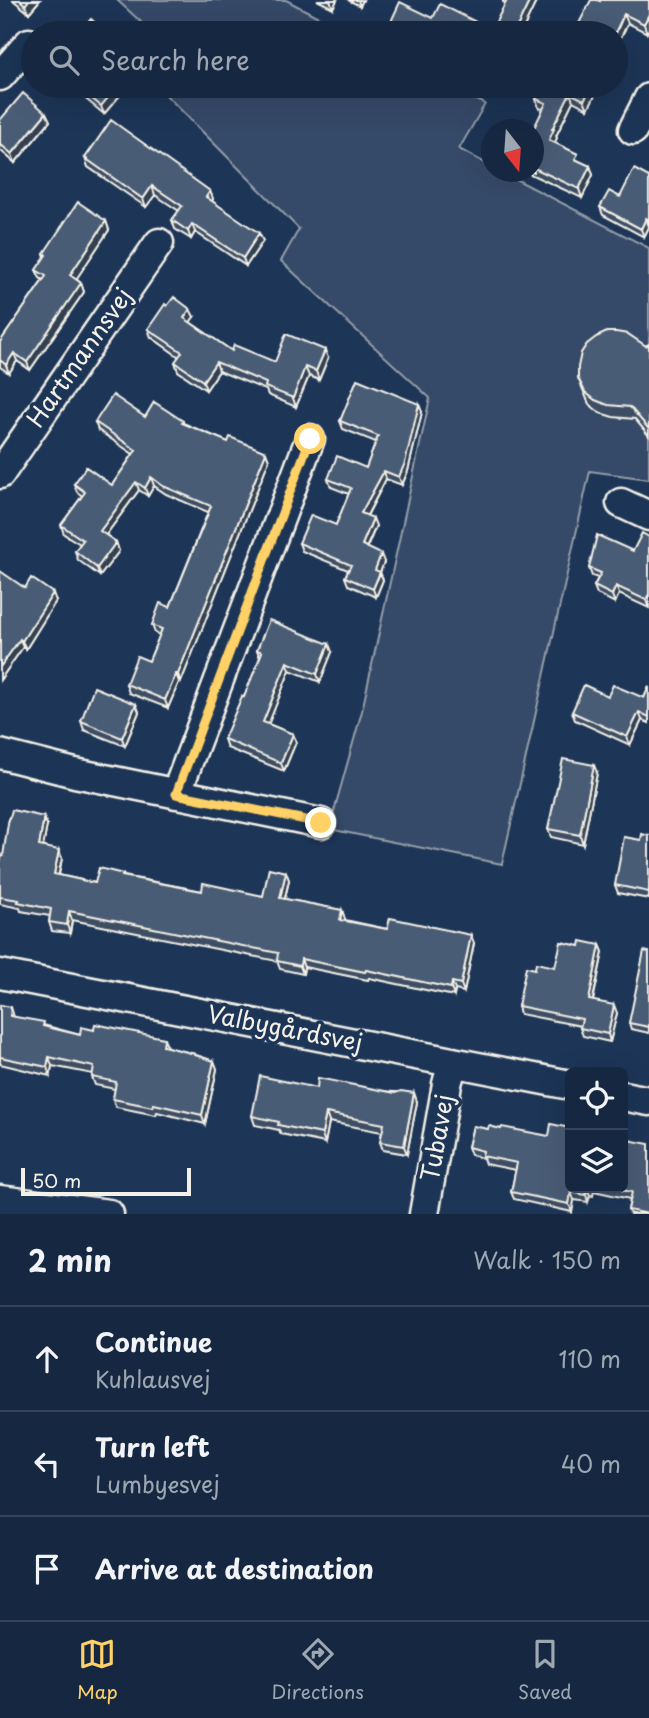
<!DOCTYPE html>
<meta charset="utf-8">
<style>
:root{--surface:#162841;--page:#1f3048;--text:#f1f3f6;--muted:#9ea6b1;--line:#35445a;--accent:#ffd166}
body{margin:0;font-family:"Playpen Sans",sans-serif;background:var(--page);color:var(--text)}
.controls{position:absolute;right:21px;bottom:21px;display:grid;overflow:hidden;border-radius:10px;box-shadow:0 7px 28px #0002}
.controls button{width:63px;height:63px;display:grid;place-items:center;padding:0;border:0;border-bottom:2px solid var(--line);background:var(--surface);color:var(--text);font:35px sans-serif}
.compass{position:absolute;left:481px;top:119px;width:63px;height:63px;border-radius:50%;background:var(--surface);box-shadow:0 7px 28px #0002;rotate:163deg}
.scale{position:absolute;left:21px;bottom:18px;width:170px;box-sizing:border-box;padding-left:7px;border:4px solid #f4f1e8;border-top:0;font-size:19px;line-height:24px;white-space:nowrap;color:#f4f1e8;-webkit-text-stroke:5px #1d3557;paint-order:stroke}
.stop{position:absolute;width:21px;height:21px;margin:-16px;border:5px solid #ffd166;border-radius:50%;background:#fff}
.stop.end{background:#ffd166;border-color:#fff;box-shadow:0 2px 7px #0008}
.list{margin:0;padding:0;list-style:none}
h2{display:flex;justify-content:space-between;align-items:center;height:91px;margin:0;padding:0 28px;font-size:30px}
h2 small{font-size:23px;font-weight:400;color:var(--muted)}
.list li{display:grid;grid-template-columns:46px 1fr auto;gap:21px;align-items:center;box-sizing:border-box;height:105px;padding:0 28px;border-top:2px solid var(--line)}
.list b{display:block;font-size:26px;white-space:nowrap}
.list p{margin:0;font-size:23px;white-space:nowrap;color:var(--muted)}
.list em{font-size:23px;font-style:normal;color:var(--muted)}
.icon{flex:none;width:38px;height:38px;fill:none;stroke:currentColor;stroke-width:2;stroke-linecap:round;stroke-linejoin:round}
.map{position:relative;flex:none;width:649px;height:1214px;overflow:hidden}
.search{position:absolute;background:var(--surface);box-shadow:0 7px 28px #0002;left:21px;right:21px;top:21px;height:77px;display:flex;align-items:center;gap:18px;box-sizing:border-box;padding:0 24px;border-radius:38px;color:var(--muted);font-size:26px}
.sheet{height:406px;background:var(--surface)}
nav{display:flex;justify-content:space-around;align-items:center;box-sizing:border-box;height:98px;border-top:2px solid var(--line);background:var(--surface);font-size:19px;color:var(--muted)}
nav a{display:grid;justify-items:center;gap:4px}
nav .on{color:var(--accent)}
.map>svg:first-child{display:block}
.park{fill:#354a67;stroke:#949ea8;stroke-width:2}
.lines{fill:none;stroke-linecap:round;stroke-linejoin:round}
.minor-casing{stroke:#f4f1e8;stroke-width:33}
.minor{stroke:#1d3557;stroke-width:28}
.wall{fill:#3e4e64;stroke:#f4f1e8;stroke-width:2}
.shaded-wall{fill:#324051;stroke:#f4f1e8;stroke-width:2}
.building{fill:#485b74;stroke:#f4f1e8;stroke-width:2}
.route{stroke:#ffd166;stroke-width:9}
.labels{text-anchor:middle;stroke-width:7;stroke-linejoin:round;paint-order:stroke}
.street-label{font-size:24px;fill:#f4f1e8;stroke:#1d3557}
</style>
<div class="map">
<svg width="649" height="1214" viewBox="0 0 649 1214">
<rect width="100%" height="100%" fill="#1d3557"/>
<filter id="ink" filterUnits="userSpaceOnUse"><feTurbulence type="fractalNoise" baseFrequency=".0143" numOctaves="2"/><feDisplacementMap in="SourceGraphic" scale="14" xChannelSelector="R" yChannelSelector="G"/><feConvolveMatrix kernelMatrix="1 2 1 2 8 2 1 2 1" color-interpolation-filters="sRGB"/></filter>
<g filter="url(#ink)">
<!-- park -->
<path class="park" d="M117,0H286L349,33H153Z
M157,86H450L485,104L459,149L491,166V172H502L649,248V479L590,471L502,864L329,829L362,711L430,398L281,261L299,229Z"/>
<g class="lines">
<defs>
<path id="minor" d="M0,76L29,43
M633,130L649,98
M0,474L159,243
M621,503L649,516
M0,754L75,773L321,823
M176,794L310,439
M0,974L570,1085
M623,1096L649,1101
M0,1200L109,1214
M424,1214L447,1084L453,1062"/>
</defs>
<!-- minor casing -->
<use href="#minor" class="minor-casing"/>
<!-- minor -->
<use href="#minor" class="minor"/>
</g>
<!-- wall -->
<path class="wall" d="M13,0H40L29,13Z
M317,0H337L333,8Z
M348,0H363L360,6Z
M503,0H537L521,33H390L388,28L433,18L492,30L506,3L503,2Z
M649,0V29L647,33L628,23L616,47V33L600,1Z
M120,86L122,93L104,114L82,96L79,88Z
M543,86H607L604,92L598,89L588,109L573,101L556,136L557,138L554,143L580,162L590,166L593,175L582,198L526,172H534V130L543,109L539,108L536,99Z
M46,113L50,121L15,163L0,150V120Z
M85,158L210,191L213,199L212,201L263,241L246,266L195,232L191,239L175,229L172,220L179,211L155,195L146,207L88,167Z
M649,177V227L644,237L603,215L600,207L620,197Z
M106,221L109,230L76,279L81,283L84,292L30,370L17,361L9,373L0,367V342L43,280L40,278L36,270L45,257L44,253Z
M194,317L190,322L232,351L275,362L328,358L319,380L309,376L296,407L268,395L266,390L219,371L206,390L178,371L175,362L179,357L151,337L148,329Z
M649,344V436L635,419L613,417L600,413L589,404L578,378Z
M422,412L408,471L402,485L386,479L367,516L376,526L367,548L384,562L380,572L383,580L376,597L348,585L345,577L348,570L302,551L299,543L336,525L349,494L331,487L328,479L366,468L376,442L343,429L340,421Z
M145,417L183,421V423L228,442L266,452L269,460L181,682H179L168,708L129,693L126,684L149,661L160,635L155,633L152,625L170,607L208,512L166,494L154,486L148,496L139,490L106,535L116,542L119,551L100,576L78,560L75,551L80,544L64,534L61,525L82,496L77,492L74,484L112,485L133,454L98,430L95,422Z
M633,551L649,608L619,594L615,603L597,594L594,586L598,578L592,576L589,568Z
M25,588L56,601L26,649L23,647L0,680Z
M257,650L332,652L320,682L290,670L268,724L293,734L296,742L284,771L227,748L224,739L244,697L260,658Z
M649,687V723L642,720L630,745L575,720L572,712L608,696L644,698Z
M136,704L139,712L125,746L84,730L81,721Z
M597,773L583,844L551,837L548,829Z
M47,825L43,847L62,858L59,875L95,883L123,874L124,876L202,891L263,896L286,872L289,880L285,899L342,910L345,920L387,929L474,943L464,992L455,990L454,996L369,978L368,980L304,967L303,974L280,969L277,961L72,920L70,933L52,931L49,922L50,916L21,911L20,908L0,904V862L3,856Z
M649,836V899L618,893L615,885L641,840Z
M600,945L603,952L593,1001L617,1013L610,1042L583,1036L580,1028L581,1026L520,1014L518,1006L535,969L555,967L580,946Z
M649,952V1033L631,1029L629,1023Z
M0,1005L11,1007L14,1017L80,1035L94,1030L164,1038L167,1047L195,1054L196,1055L214,1061L217,1069L205,1124L157,1112L156,1115L116,1107L113,1099L115,1089L95,1085L92,1077L93,1074L52,1066L50,1076L0,1064Z
M317,1088L414,1093L417,1102L407,1154L383,1150L380,1142L382,1132L329,1122L325,1143L281,1134L279,1130L255,1125L252,1116Z
M473,1126L570,1188H623V1139L649,1214H630L628,1210L630,1199L594,1191L593,1196L590,1195L588,1202L574,1200L572,1212L514,1199L511,1192L516,1170L485,1164L483,1158L471,1155L468,1147Z"/>
<!-- shaded-wall -->
<path class="shaded-wall" d="M29,0H40L29,13L25,5Z
M330,0H337L333,8Z
M358,0H363L360,6Z
M530,0H537L521,33H514Z
M624,14L628,23L616,47V33Z
M649,14V29L647,33L644,24Z
M116,86H120L122,93L104,114L101,106Z
M592,86H597L598,89L588,109L584,100Z
M601,86H607L604,92Z
M570,93L573,101L556,136L557,138L552,148L549,140L552,129Z
M46,113L50,121L15,163L12,154Z
M590,166L593,175L582,198L579,189Z
M152,186L155,195L146,207L143,199Z
M210,191L213,199L209,205L206,197Z
M646,218L649,227L644,237L641,229Z
M106,221L109,230L73,284L70,275Z
M192,224L195,232L191,239L188,231Z
M259,233L263,241L246,266L243,258Z
M81,283L84,292L30,370L27,362Z
M190,309L194,317L187,326L184,318Z
M325,350L328,358L319,380L316,371Z
M14,353L17,361L9,373L6,365Z
M216,362L219,371L206,390L203,381Z
M305,367L309,376L296,407L293,398Z
M419,404L422,412L408,471L402,485L399,477Z
M266,452L269,460L181,682L178,674Z
M384,471L386,479L364,521L361,513Z
M151,477L154,486L148,496L145,488Z
M136,482L139,490L103,539L100,531Z
M373,518L376,526L364,553L362,545Z
M116,542L119,551L100,576L97,568Z
M381,554L384,562L378,578L375,570Z
M380,572L383,580L376,597L373,589Z
M616,586L619,594L615,603L612,595Z
M53,593L56,601L26,649L22,641Z
M649,594V608L646,600Z
M20,639L23,647L0,680V667Z
M329,644L332,652L320,682L317,674Z
M287,662L290,670L266,730L263,722Z
M176,674L179,682L168,708L165,700Z
M136,704L139,712L125,746L122,738Z
M639,712L642,720L630,745L627,737Z
M293,734L296,742L284,771L281,763Z
M594,765L597,773L583,844L580,835Z
M44,817L47,825L42,854L39,846Z
M59,850L62,858L57,882L54,874Z
M286,872L289,880L283,906L280,898Z
M342,910L345,919L343,928L340,920Z
M69,911L72,920L70,933L67,925Z
M471,935L474,943L464,992L461,984Z
M600,945L603,952L591,1008L589,1000Z
M301,959L304,967L303,974L300,966Z
M452,982L455,990L454,996L451,988Z
M614,1005L617,1013L610,1042L608,1034Z
M49,1057L52,1066L50,1076L47,1067Z
M214,1061L217,1069L205,1124L202,1115Z
M414,1093L417,1102L407,1154L404,1146Z
M326,1113L329,1122L325,1143L322,1134Z
M587,1188L590,1195L588,1202L586,1195Z
M571,1192L574,1200L572,1212L569,1204Z"/>
<!-- building -->
<path class="building" d="M20,0H29L25,5Z
M507,0H530L514,33H400L388,28L400,2L433,18L440,4L492,30Z
M591,0H597L600,1V0H649V14L644,24L624,14L615,33H574Z
M91,19L107,33H79Z
M81,86H118L101,106L79,88Z
M543,86H592L584,100L570,93L552,129H554L549,140L578,154L575,159L590,166L579,189L534,168L533,130L546,103L536,99Z
M23,93L46,113L12,154L0,144V120Z
M111,120L210,191L206,197L259,233L243,258L192,224L188,231L172,220L182,206L152,186L143,199L85,158Z
M634,169L649,177V220L646,218L641,229L600,207L609,191L620,197Z
M78,202L106,221L70,275L81,283L27,362L14,353L6,365L0,360V342L46,276L36,270L46,255L44,253Z
M174,297L190,309L184,318L232,351L234,345L275,362L286,334L325,350L316,371L305,367L293,398L265,387L266,383L216,362L203,381L175,362L182,352L148,329L165,304L167,306Z
M607,332H616L628,334L646,346L649,344V427L648,428L630,407L608,405L595,400L585,392L578,378V367L581,353L587,344L596,337Z
M357,379L419,404L405,463L399,477L384,471L361,513L373,518L362,545L381,554L375,570L380,572L373,589L345,577L351,565L299,543L311,515L336,525L351,488L328,479L337,456L366,468L378,436L340,421Z
M113,395L145,417L154,402L183,421L182,423L228,442L230,437L266,452L178,674H176L165,700L126,684L137,656L149,661L162,629L152,625L160,603L170,607L211,506L163,486L151,477L145,488L136,482L100,531L116,542L97,568L75,551L83,540L61,525L85,492L74,484L86,467L112,485L136,450L95,422Z
M642,533L649,537V594L646,600L616,586L612,595L594,586L601,573L589,568L597,535L633,551Z
M0,571L25,588L31,578L53,593L22,641L20,639L0,667Z
M269,620L329,644L317,674L287,662L263,722L293,734L281,763L224,739L242,696L244,697L262,652L257,650Z
M584,685L608,696L613,685L644,698L649,687V717L639,712L627,737L572,712Z
M94,687L136,704L122,738L81,721Z
M563,759L594,765L580,835L548,829Z
M12,810L44,817L39,846L59,850L54,874L95,883L99,868L123,874L122,876L202,891L203,883L263,896L269,868L286,872L280,898L342,910L340,920L387,929L390,918L471,935L461,984L452,982L451,988L366,970L365,972L301,959L300,966L277,961L278,953L69,911L67,925L49,922L51,909L18,902L19,900L0,897V862L2,856H3L9,817H10Z
M642,834L649,836V892L615,885L624,837L641,840Z
M581,941L600,945L589,1000L614,1005L608,1034L580,1028L582,1019L518,1006L526,967L535,969L536,963L555,967L561,942L580,946Z
M644,951L649,952V1027L629,1023Z
M0,1005L11,1007L10,1016L44,1022L43,1026L80,1035L81,1027L94,1030L95,1024L164,1038L163,1046L195,1054V1055L214,1061L202,1115L154,1104L153,1107L113,1099L116,1082L92,1077L94,1067L49,1057L47,1067L0,1057Z
M260,1076L317,1088L318,1078L395,1093L401,1091L414,1093L404,1146L380,1142L384,1124L326,1113L322,1134L278,1125L279,1122L252,1116Z
M551,1124L570,1128V1188H587L586,1195L571,1192L569,1204L511,1192L517,1163L482,1156L483,1151L468,1147L473,1126L488,1129L489,1126L501,1129L502,1127L549,1136Z
M623,1139L649,1144V1214L628,1210L632,1192L610,1188H623Z"/>
</g>
<g class="lines" filter="url(#ink)">
<!-- route -->
<path class="route" d="M310,439L176,794L321,823"/>
</g>
<g class="labels">
<!-- street labels -->
<g class="street-label">
<text transform="translate(80 358) rotate(-55)" y="8">Hartmannsvej</text>
<text transform="translate(285 1029) rotate(11)" y="8">Valbygårdsvej</text>
<text transform="translate(438 1138) rotate(-80)" y="8">Tubavej</text>
</g>
</g>
</svg>
<div class="controls">
<button><svg class="icon" aria-label="locate" viewBox="0 0 24 24"><circle cx="12" cy="12" r="6"/><path d="M12 2v4M12 18v4M2 12h4M18 12h4"/></svg></button>
<button><svg class="icon" aria-label="layers" viewBox="0 0 24 24"><path d="M12 4l9 5-9 5-9-5zM3 14l9 5 9-5"/></svg></button>
</div>
<svg class="compass" viewBox="-18 -18 36 36"><path d="M0-13l5 13h-10z" fill="#e53935"/><path d="M0 13l5-13h-10z" fill="#9ea6b1"/></svg>
<div class="scale">50 m</div>
<div class="stop" style="left:310px;top:439px"></div>
<div class="stop end" style="left:321px;top:823px"></div>
<div class="search"><svg class="icon" aria-label="search" viewBox="0 0 24 24"><circle cx="10" cy="10" r="6"/><path d="M15 15l6 6"/></svg>Search here</div>
</div>
<section class="sheet">
<h2>2 min<small>Walk · 150 m</small></h2>
<ul class="list">
<li><svg class="icon" aria-label="ahead" viewBox="0 0 24 24"><path d="M12 20V5M6 11l6-6 6 6"/></svg><div><b>Continue</b><p>Kuhlausvej</p></div><em>110 m</em></li>
<li><svg class="icon" aria-label="left" viewBox="0 0 24 24"><path d="M17 20v-9H6M10 6l-5 5 5 5"/></svg><div><b>Turn left</b><p>Lumbyesvej</p></div><em>40 m</em></li>
<li><svg class="icon" aria-label="arrive" viewBox="0 0 24 24"><path d="M6 21V4h12l-3 4 3 4H6"/></svg><div><b>Arrive at destination</b></div></li>
</ul>
</section>
<nav>
<a class="on"><svg class="icon" aria-label="map" viewBox="0 0 24 24"><path d="M3 6l6-2 6 2 6-2v14l-6 2-6-2-6 2zM9 4v14M15 6v14"/></svg>Map</a>
<a><svg class="icon" aria-label="directions" viewBox="0 0 24 24"><path d="M12 3l9 9-9 9-9-9zM9 14v-3h6M13 9l2 2-2 2"/></svg>Directions</a>
<a><svg class="icon" aria-label="saved" viewBox="0 0 24 24"><path d="M7 4h10v16l-5-4-5 4z"/></svg>Saved</a>
</nav>
